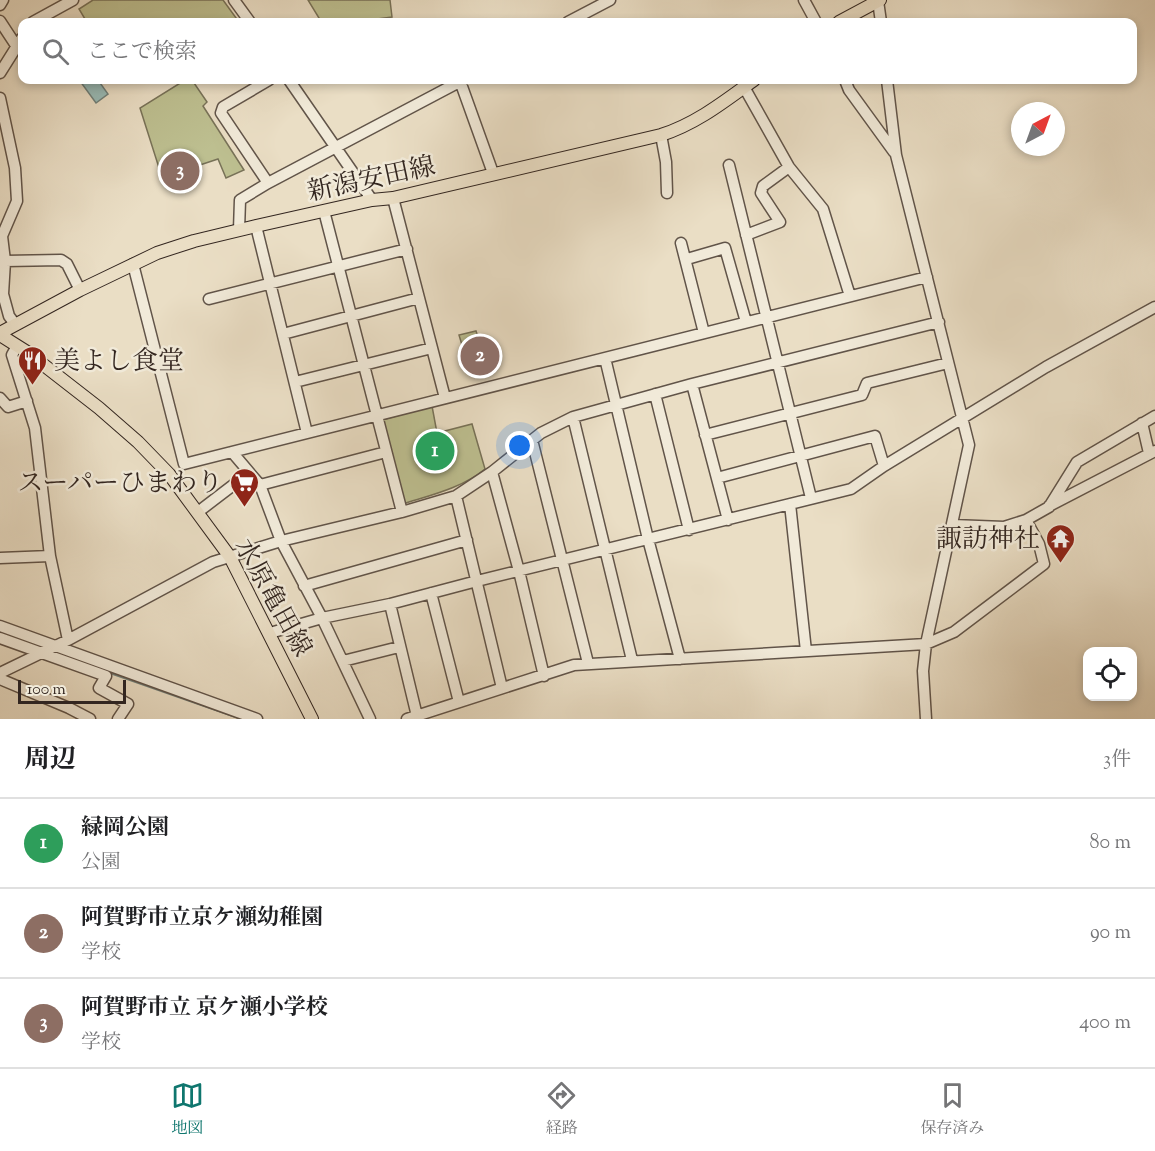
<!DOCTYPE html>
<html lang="ja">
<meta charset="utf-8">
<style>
:root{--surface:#fff;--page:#f6f6f6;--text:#202124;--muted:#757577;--line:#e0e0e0;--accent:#0f766e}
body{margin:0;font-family:"Sorts Mill Goudy","Noto Serif JP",serif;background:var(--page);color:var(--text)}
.controls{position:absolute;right:18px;bottom:18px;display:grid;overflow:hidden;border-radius:12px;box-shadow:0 3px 9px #0003}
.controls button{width:54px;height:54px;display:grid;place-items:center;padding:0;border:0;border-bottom:2px solid var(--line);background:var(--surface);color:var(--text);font:30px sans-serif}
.compass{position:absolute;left:1011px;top:102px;width:54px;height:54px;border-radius:50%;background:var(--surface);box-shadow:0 3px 9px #0003;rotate:41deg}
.scale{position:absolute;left:18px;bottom:15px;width:108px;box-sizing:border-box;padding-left:6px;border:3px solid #332620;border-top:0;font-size:16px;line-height:21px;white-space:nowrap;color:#332620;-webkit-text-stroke:4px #f1ead9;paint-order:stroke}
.you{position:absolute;left:520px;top:446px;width:21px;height:21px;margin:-15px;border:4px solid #fff;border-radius:50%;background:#1a73e8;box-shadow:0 0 0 9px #1a73e833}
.badge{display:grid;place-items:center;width:39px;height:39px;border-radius:50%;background:var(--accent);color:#fff;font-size:20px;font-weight:700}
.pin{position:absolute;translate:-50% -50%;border:3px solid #fff;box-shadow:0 2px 6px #0006}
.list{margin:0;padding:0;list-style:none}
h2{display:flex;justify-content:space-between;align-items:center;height:78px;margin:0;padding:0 24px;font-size:26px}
h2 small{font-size:20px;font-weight:400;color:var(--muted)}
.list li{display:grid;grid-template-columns:39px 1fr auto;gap:18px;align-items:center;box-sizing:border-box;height:90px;padding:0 24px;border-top:2px solid var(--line)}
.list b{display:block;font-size:22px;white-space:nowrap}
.list p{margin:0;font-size:20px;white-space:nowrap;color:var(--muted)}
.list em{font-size:20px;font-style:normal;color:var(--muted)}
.icon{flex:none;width:33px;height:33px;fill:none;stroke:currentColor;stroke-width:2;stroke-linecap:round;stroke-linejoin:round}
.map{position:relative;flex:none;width:1155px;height:719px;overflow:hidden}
.search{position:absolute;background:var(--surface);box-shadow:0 3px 9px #0003;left:18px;right:18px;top:18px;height:66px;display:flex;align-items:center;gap:15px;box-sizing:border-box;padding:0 21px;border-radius:12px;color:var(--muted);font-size:22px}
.sheet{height:348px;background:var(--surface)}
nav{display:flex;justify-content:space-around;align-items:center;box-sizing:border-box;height:84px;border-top:2px solid var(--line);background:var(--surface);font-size:16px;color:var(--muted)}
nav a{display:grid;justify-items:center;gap:3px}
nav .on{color:var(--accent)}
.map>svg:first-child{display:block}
.green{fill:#bdbf90;stroke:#787258;stroke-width:1.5}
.water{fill:#98bcb8;stroke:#70807b;stroke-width:1.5}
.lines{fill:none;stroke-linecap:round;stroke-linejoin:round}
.stream{stroke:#70807b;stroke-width:2}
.minor-casing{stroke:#615449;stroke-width:13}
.major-casing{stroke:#332620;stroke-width:14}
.minor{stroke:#f1ead9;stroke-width:10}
.major{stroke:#eadec5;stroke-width:12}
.labels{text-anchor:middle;stroke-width:5;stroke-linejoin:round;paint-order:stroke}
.street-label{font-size:26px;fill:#332620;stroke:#f1ead9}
.poi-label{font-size:26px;fill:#332620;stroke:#f1ead9;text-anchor:end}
</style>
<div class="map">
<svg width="1155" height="719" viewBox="0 0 1155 719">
<rect width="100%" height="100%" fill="#eadec5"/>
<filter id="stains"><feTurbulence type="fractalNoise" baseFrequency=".00333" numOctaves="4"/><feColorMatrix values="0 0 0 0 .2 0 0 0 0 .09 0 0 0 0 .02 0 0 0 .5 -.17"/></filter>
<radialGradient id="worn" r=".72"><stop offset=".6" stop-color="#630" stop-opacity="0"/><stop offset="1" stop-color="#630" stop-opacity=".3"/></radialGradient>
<!-- green -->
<path class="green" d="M93,0H223L239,22H79L85,19L79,9Z
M308,0H390L392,17L355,22H319V18Z
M185,80H192L207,102L203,106L244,170L226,178L218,159L170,175L160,171L140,108Z
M476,331L481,346L489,345L491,354L472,359L465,355L459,335Z
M432,406L437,433L472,424L485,469C462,488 431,495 403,504L382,420Z"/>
<!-- water -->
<path class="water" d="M82,80H98L108,94L96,103L80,81Z"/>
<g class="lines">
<!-- stream -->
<path class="stream" d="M16,637L33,645
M110,673L241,719"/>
<defs>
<path id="minor" d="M234,0L250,22
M804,0L816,22
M878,1L881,22
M0,5L3,0
M0,21L17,47
M33,22L73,0
M568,22L610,0
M0,73L22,38
M289,80L372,200
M845,80L849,90L894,152
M887,80L896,155L969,445L926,644L923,671L926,719
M460,81L493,173
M744,87L789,167L823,209L850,296
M0,98L15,168L17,201L2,236L5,261L3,294L9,316L15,324
M661,135L666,162L667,193
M729,165L811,498
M268,183L221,113L223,107L269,80
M393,198L445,398
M324,211L402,512
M256,226L307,433
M239,230L240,200L268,183L463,80
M746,235L780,222L761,193L763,186L789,167
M681,243L704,333
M687,259L725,248L746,322
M5,261L61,260L67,264L80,290
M133,264L184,464L927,277
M209,299L407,249
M283,334L419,298
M17,346L12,355L35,428L50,556L68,640
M605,358L648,539L680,659
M295,382L432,348
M692,384L728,520
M655,394L689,530
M0,398L8,407L27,401
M573,417L632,660
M1142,423L1149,453
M705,435L862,395L867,383L948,363
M532,440L588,663
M232,452L260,485L281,541L322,618L370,719
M492,472L519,571L544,676
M717,478L875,436L884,466
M260,485L386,452
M456,496L502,688
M790,504L806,651
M1049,506L1155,451
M198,512L249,473
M953,525L1004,527L1026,520L1049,507L1077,462L1155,416
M0,558L50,556
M304,586L467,540
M431,593L459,702
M390,604L417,716
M0,626L257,719
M270,633L322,618L390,604L477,581L851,489L884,466L1046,367L1155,307
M0,638L106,676L99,688L128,704L118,719
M343,661L399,647
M0,673L68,640L213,562L281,541L402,512L456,496L492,472L541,433L573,417L692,384L939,322
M0,679L69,708L90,719
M407,719L574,665L926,644L954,632L1044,564L1039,544L1026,520"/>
<path id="major" d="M839,22L880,0
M0,333L80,290L157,253L194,241L256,226L372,200L393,198L661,135C696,124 725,101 754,80
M0,335L27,352L99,408L138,442L169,474L230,557L312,719"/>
</defs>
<!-- minor casing -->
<use href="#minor" class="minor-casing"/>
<!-- major casing -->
<use href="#major" class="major-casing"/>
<!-- minor -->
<use href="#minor" class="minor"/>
<!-- major -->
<use href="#major" class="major"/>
</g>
<!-- icons -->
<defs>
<symbol id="restaurant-pin" viewBox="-11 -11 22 30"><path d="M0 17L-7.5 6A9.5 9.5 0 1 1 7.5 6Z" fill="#8f2418" stroke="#f1ead9"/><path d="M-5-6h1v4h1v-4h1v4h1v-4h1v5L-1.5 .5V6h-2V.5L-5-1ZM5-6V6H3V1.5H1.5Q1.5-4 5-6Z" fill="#fff"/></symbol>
<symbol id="supermarket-pin" viewBox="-11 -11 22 30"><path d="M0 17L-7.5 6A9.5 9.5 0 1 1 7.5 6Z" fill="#8f2418" stroke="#f1ead9"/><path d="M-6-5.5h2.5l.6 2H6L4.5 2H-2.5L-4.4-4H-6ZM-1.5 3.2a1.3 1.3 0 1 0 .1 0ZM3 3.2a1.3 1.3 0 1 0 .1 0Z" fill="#fff"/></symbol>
<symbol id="temple-pin" viewBox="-11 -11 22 30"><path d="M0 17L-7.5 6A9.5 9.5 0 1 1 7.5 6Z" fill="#8f2418" stroke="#f1ead9"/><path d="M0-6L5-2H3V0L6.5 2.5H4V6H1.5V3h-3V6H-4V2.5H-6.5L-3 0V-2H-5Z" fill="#fff"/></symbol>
</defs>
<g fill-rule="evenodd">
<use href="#restaurant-pin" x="16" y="344" width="33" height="45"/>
<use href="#supermarket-pin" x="228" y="466" width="33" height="45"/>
<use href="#temple-pin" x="1044" y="522" width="33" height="45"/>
</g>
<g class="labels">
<!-- street labels -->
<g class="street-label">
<text transform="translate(371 178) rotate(-12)" y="9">新潟安田線</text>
<text transform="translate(274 597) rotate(61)" y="9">水原亀田線</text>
</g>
<!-- poi labels -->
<g class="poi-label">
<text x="54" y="369" text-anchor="start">美よし食堂</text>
<text x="223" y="491">スーパーひまわり</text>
<text x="1040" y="547">諏訪神社</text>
</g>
</g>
<rect width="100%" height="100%" filter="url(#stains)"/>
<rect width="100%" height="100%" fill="url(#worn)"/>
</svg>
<div class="controls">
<button><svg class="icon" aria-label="locate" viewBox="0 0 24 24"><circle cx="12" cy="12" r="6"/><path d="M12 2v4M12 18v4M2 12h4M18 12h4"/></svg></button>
</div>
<svg class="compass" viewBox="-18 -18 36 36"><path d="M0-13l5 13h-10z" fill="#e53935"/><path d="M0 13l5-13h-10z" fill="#757577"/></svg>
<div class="scale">100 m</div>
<div class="you"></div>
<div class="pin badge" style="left:435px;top:451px;background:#2e9e5b">1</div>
<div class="pin badge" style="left:480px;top:356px;background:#8d6e63">2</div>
<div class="pin badge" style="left:180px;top:171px;background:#8d6e63">3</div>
<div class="search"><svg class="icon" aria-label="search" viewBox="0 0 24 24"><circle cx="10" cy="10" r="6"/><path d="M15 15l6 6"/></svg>ここで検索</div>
</div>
<section class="sheet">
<h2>周辺<small>3件</small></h2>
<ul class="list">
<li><span class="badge" style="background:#2e9e5b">1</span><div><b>緑岡公園</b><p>公園</p></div><em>80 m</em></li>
<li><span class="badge" style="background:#8d6e63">2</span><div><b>阿賀野市立京ケ瀬幼稚園</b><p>学校</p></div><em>90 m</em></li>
<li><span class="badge" style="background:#8d6e63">3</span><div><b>阿賀野市立 京ケ瀬小学校</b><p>学校</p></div><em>400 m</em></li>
</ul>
</section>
<nav>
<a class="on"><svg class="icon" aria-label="map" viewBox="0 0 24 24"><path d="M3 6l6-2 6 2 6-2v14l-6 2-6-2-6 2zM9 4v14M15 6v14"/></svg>地図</a>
<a><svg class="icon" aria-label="directions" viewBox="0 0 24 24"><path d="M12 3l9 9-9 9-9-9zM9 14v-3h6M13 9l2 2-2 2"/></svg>経路</a>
<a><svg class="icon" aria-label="saved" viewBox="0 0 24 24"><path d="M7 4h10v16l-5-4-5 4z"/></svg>保存済み</a>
</nav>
